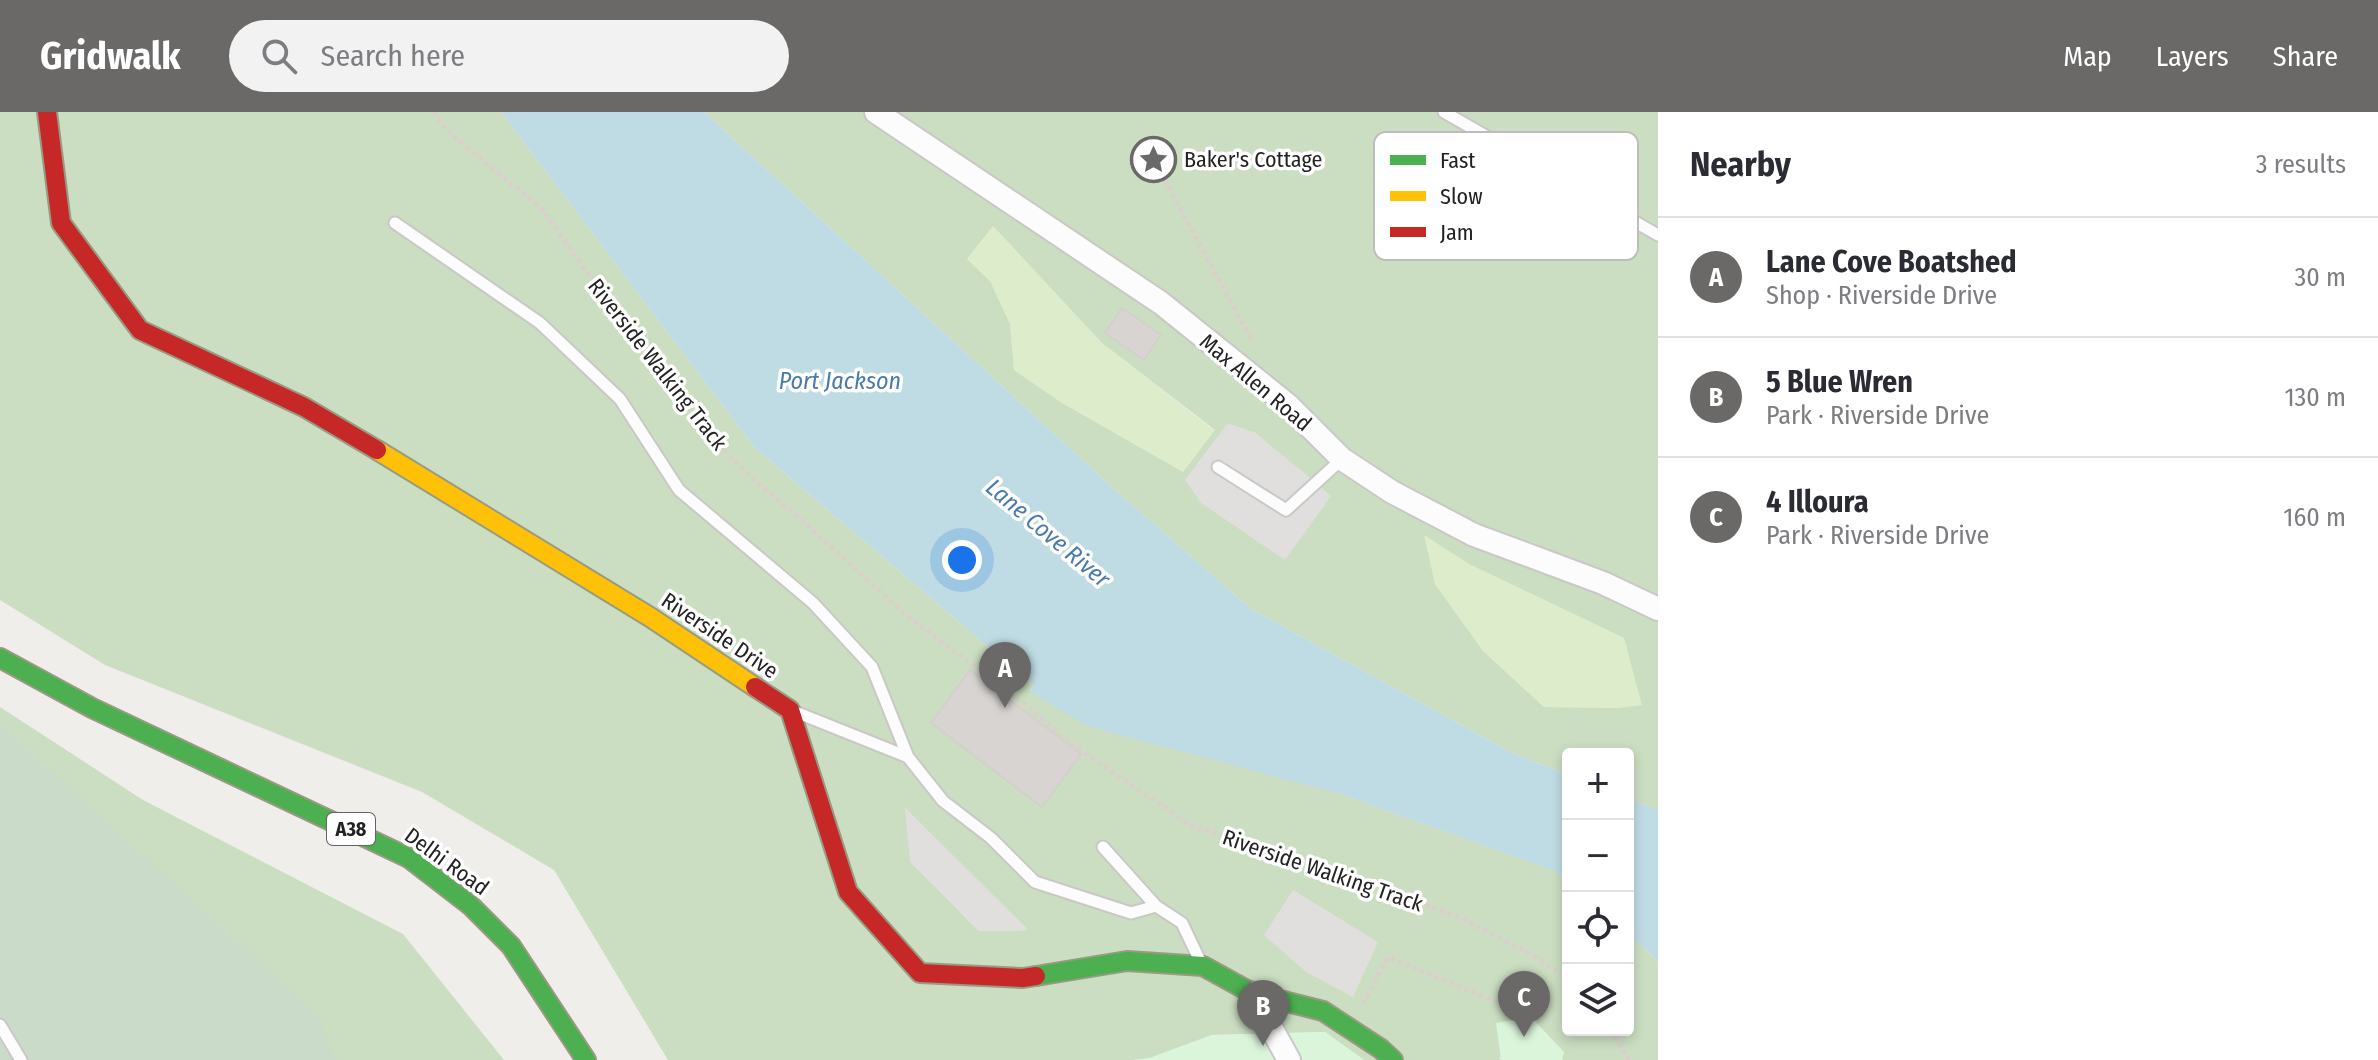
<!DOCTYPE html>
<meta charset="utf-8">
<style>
:root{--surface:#fff;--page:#f2f2f3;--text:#2b2b33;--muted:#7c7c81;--line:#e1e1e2;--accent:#6a6968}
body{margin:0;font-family:"Fira Sans Condensed",sans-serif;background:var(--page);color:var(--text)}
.controls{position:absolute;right:24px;bottom:24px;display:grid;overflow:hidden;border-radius:8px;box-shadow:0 4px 12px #0003}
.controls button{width:72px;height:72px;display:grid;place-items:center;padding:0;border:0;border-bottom:2px solid var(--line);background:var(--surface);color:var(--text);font:40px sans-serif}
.you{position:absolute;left:962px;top:448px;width:28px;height:28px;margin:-20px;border:6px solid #fff;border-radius:50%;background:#1a73e8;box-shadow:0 0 0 12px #1a73e833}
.badge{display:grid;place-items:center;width:52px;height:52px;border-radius:50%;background:var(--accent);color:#fff;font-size:26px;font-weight:700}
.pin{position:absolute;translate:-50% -66px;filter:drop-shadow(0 2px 4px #0008)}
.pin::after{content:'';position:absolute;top:42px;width:28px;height:24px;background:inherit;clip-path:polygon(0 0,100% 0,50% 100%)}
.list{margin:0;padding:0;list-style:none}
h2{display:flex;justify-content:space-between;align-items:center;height:104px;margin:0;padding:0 32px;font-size:34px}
h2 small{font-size:26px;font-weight:400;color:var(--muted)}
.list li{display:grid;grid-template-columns:52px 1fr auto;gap:24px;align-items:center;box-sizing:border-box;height:120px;padding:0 32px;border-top:2px solid var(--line)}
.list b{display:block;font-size:30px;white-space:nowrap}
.list p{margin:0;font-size:26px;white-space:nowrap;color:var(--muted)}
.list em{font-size:26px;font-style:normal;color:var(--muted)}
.icon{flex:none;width:44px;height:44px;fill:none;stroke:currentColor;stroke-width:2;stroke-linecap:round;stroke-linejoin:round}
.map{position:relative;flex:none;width:1658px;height:948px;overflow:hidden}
header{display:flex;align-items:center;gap:48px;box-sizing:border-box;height:112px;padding:0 40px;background:var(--accent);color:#fff}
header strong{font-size:38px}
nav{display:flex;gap:44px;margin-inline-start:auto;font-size:28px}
.search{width:560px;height:72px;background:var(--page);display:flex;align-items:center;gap:20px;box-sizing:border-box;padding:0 28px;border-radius:44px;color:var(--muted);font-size:30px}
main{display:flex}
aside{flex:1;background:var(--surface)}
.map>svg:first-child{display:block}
.grass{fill:#ddeccb}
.forest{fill:#cbdec1;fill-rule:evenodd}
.cemetery{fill:#cadbca}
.park{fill:#daf5da}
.parking{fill:#e0dfde}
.water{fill:#bfdbe3}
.building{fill:#d7d4d2;stroke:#d3d0cc;stroke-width:2}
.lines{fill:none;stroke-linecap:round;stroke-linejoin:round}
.lane-casing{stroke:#c9c8c7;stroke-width:15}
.street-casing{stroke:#c9c8c7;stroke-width:26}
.fast-casing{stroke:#999a82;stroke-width:22}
.slow-casing{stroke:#999a82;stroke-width:22}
.jam-casing{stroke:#999a82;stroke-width:22}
.path{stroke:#dccecd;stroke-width:5;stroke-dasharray:4 4;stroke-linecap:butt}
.lane{stroke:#fdfcfc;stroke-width:11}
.street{stroke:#fdfcfc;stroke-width:22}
.fast{stroke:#4caf50;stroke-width:18}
.slow{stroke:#ffc107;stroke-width:18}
.jam{stroke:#c62828;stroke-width:18}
.labels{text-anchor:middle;stroke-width:7;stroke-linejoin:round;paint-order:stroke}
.shield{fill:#fff;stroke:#646464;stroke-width:2}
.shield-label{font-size:20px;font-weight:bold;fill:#222}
.poi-label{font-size:22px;fill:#222;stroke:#fff;text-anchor:start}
.street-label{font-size:22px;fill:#222;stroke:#fff}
.water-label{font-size:24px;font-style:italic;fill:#4a7aab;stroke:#fff}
.key{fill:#fff;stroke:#bdbdbd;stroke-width:2}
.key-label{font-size:22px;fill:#222}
</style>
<header>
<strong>Gridwalk</strong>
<div class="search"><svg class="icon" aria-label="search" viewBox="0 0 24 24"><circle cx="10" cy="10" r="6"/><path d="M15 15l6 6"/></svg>Search here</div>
<nav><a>Map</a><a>Layers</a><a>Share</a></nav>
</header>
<main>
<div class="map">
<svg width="1658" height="948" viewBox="0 0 1658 948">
<rect width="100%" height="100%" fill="#f0eeeb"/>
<!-- grass -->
<path class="grass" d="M993,114L1102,231L1215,319L1183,360L1062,291L1014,258L1010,212L990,169L967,147Z
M1423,422L1469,452L1624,526L1643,593L1617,596L1544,595L1483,539L1435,472Z"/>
<!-- forest -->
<path class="forest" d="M0,0H501L755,336L1034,574L1030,579L1340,682L1556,759L1568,770V918H1628V822L1658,849V948H1562L1564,940L1499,945L1501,948H1364L1325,920L1212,923L1150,946L1133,948H668L554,758L422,680L105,553L0,488ZM906,697L1027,817V818L979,819L911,750Z
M704,0H1658V698L1628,687V642H1568V663L1510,640L1251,497L1113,376ZM993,114L1102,231L1215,318L1183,360L1062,291L1014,258L1010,212L990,169L967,147ZM1228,312L1255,321L1331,384ZM1424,423L1469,452L1624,526L1642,593L1617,596L1544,595L1483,539L1435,472Z
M0,595L143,688L403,822L504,948H94L0,806Z"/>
<!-- cemetery -->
<path class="cemetery" d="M0,612L317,903L336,948H0Z"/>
<!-- park -->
<path class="park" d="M1531,905L1564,940L1562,948H1501L1496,911Z
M1325,920L1364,948H1133L1150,946L1212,923Z"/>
<!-- parking -->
<path class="parking" d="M1227,312L1255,321L1331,384L1285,448L1201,391L1185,368Z
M905,696L1028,818L979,819L910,750Z
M1293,778L1378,830L1353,885L1306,860L1264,823Z"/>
<!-- water -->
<path class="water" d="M501,0H704L1113,376L1251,497L1510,640L1568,663V770L1555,759L1340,682L1087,614L1030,580L1034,574L755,336Z
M1628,687L1658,698V849L1628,822Z"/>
<!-- building -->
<path class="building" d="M1122,196L1161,223L1144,248L1105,221Z
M970,558L1081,642L1042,695L931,611Z"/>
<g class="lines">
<defs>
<path id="lane" d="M1444,0L1658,123
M395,111L540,211L620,287L679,378L813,491L872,555L908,645L798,601
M1218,355L1286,398L1342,347
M908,645L943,689L991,726L1035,770L1131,801L1156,794L1182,811L1200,849
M1103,735L1156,794
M0,913L21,948"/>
<path id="street" d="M876,0L1161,191L1288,293L1342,347L1392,380L1474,423L1603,471L1658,497
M1252,881L1289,948"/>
<path id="fast" d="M0,546L92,596L409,746L470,793L511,834L586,948
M1036,864L1127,849L1203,854L1252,881L1323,899L1381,937L1393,948"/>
<path id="slow" d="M377,338L650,505L755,575"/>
<path id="jam" d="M47,0L61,111L140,218L304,295L377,338
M755,575L790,598L848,780L920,861L1023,866L1036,864"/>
</defs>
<!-- lane casing -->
<use href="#lane" class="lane-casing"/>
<!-- street casing -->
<use href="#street" class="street-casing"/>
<!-- fast casing -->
<use href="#fast" class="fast-casing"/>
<!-- slow casing -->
<use href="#slow" class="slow-casing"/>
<!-- jam casing -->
<use href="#jam" class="jam-casing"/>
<!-- path -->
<path class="path" d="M434,0L446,18L541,96L662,265L720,335L753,368L800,406L902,500L1031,597L1061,625L1192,714L1276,739L1461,806L1534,844L1568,866
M1153,47L1253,230
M1363,892L1388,845L1497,890
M1611,918L1629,948"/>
<!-- lane -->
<use href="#lane" class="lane"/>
<!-- street -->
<use href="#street" class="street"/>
<!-- fast -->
<use href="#fast" class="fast"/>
<!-- slow -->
<use href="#slow" class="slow"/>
<!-- jam -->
<use href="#jam" class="jam"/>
</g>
<!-- icons -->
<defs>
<symbol id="sight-ring" viewBox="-11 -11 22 22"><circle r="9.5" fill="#fff" stroke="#6a6968" stroke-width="1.5"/><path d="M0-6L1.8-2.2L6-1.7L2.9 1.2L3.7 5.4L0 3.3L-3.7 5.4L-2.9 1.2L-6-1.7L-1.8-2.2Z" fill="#6a6968"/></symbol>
</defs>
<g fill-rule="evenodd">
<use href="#sight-ring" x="1128" y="22" width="51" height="51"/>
</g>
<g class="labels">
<!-- shield labels -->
<rect class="shield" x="327" y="701" width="48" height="32" rx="6"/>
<g class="shield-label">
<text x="351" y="724">A38</text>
</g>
<!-- poi labels -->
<g class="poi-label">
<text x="1184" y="55">Baker's Cottage</text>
</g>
<!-- street labels -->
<g class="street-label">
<text transform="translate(658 252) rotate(52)" y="8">Riverside Walking Track</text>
<text transform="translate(1256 270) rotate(40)" y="8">Max Allen Road</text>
<text transform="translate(720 523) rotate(34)" y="8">Riverside Drive</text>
<text transform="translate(447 749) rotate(36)" y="8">Delhi Road</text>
<text transform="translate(1323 758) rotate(19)" y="8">Riverside Walking Track</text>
</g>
<!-- water labels -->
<g class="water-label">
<text x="840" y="277">Port Jackson</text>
<text transform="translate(1048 421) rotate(40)" y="8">Lane Cove River</text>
</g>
</g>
<!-- legend -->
<rect x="1374" y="20" width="264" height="128" rx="12" class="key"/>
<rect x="1390" y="43" width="36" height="10" fill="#4caf50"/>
<rect x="1390" y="79" width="36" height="10" fill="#ffc107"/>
<rect x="1390" y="115" width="36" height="10" fill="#c62828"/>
<g class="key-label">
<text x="1440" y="56">Fast</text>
<text x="1440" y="92">Slow</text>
<text x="1440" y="128">Jam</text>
</g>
</svg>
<div class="controls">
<button>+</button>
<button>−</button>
<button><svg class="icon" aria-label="locate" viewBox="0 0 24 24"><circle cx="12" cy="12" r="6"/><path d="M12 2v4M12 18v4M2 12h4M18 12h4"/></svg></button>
<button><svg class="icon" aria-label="layers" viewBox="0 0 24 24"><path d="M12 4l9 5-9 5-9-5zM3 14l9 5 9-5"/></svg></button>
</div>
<div class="you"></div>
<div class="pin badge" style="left:1005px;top:596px">A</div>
<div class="pin badge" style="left:1263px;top:934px">B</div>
<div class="pin badge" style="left:1524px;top:925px">C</div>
</div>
<aside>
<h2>Nearby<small>3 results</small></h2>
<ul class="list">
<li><span class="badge">A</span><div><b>Lane Cove Boatshed</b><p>Shop · Riverside Drive</p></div><em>30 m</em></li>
<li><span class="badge">B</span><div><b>5 Blue Wren</b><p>Park · Riverside Drive</p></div><em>130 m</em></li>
<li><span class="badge">C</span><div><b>4 Illoura</b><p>Park · Riverside Drive</p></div><em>160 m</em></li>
</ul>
</aside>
</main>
